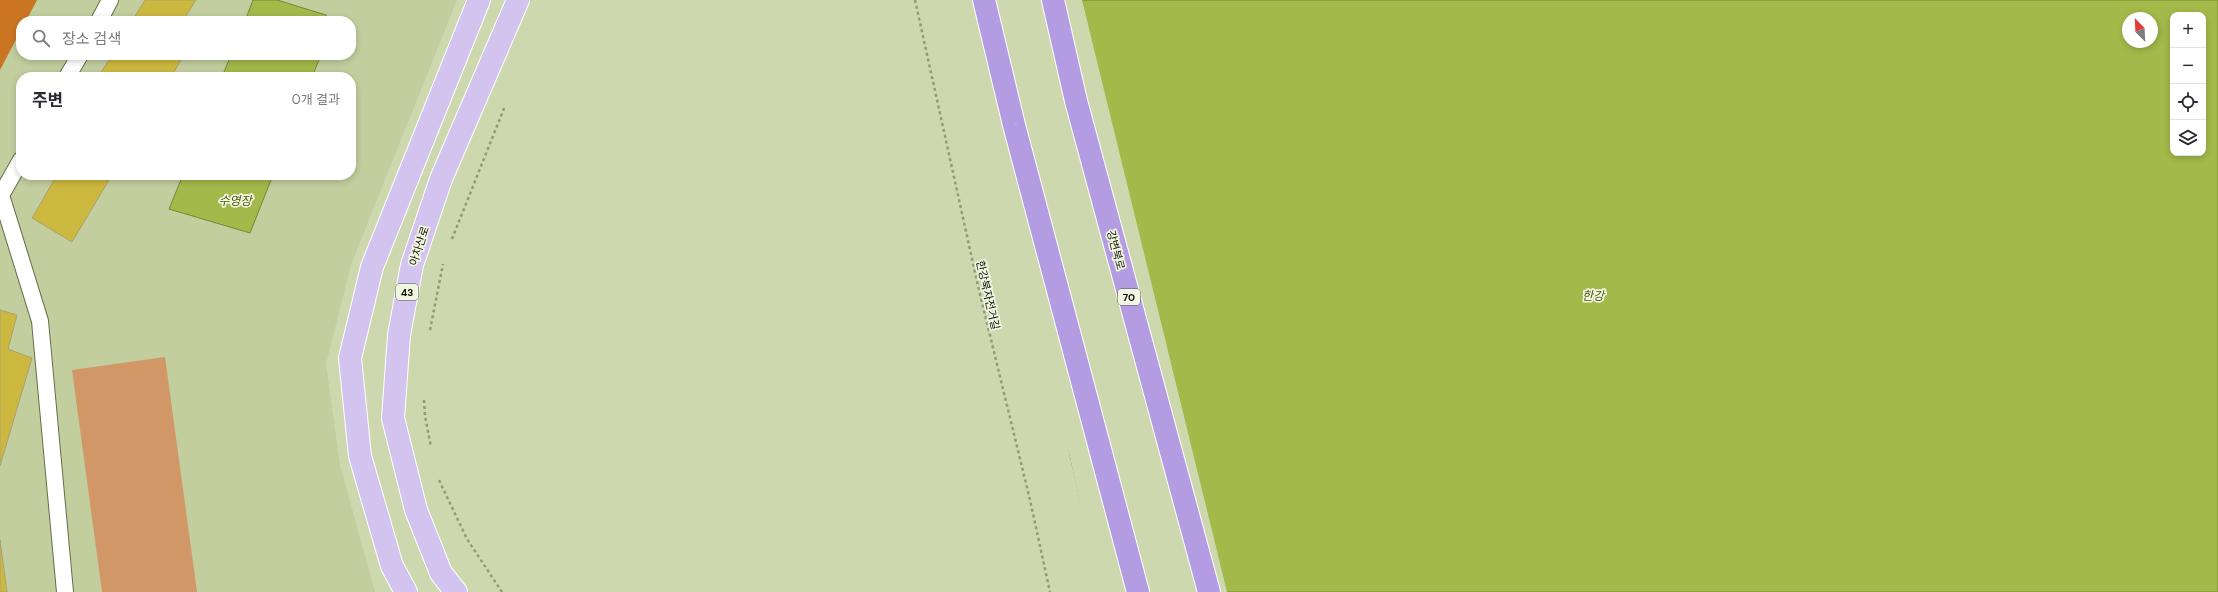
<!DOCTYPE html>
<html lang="ko">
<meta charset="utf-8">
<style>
:root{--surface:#fff;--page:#f7f7f7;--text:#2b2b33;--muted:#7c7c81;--line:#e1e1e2}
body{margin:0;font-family:"DM Sans","Noto Sans KR",sans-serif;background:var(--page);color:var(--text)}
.controls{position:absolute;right:12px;top:12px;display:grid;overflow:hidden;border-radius:8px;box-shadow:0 2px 6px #0003}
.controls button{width:36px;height:36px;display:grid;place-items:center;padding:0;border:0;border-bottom:1px solid var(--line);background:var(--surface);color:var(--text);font:20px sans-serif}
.compass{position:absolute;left:2122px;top:12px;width:36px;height:36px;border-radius:50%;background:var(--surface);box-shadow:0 2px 6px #0003;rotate:336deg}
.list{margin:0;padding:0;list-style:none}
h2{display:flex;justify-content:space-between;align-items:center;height:52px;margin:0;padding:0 16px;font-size:17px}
h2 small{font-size:13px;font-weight:400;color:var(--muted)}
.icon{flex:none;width:22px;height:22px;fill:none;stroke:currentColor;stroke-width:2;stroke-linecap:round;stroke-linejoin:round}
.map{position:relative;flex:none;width:2218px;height:592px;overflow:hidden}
.search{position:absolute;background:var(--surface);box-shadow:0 2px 6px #0003;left:16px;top:16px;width:340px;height:44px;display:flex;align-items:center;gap:10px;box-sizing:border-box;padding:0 14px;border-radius:16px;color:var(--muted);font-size:15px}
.panel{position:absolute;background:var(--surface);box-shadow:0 2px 6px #0003;left:16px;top:72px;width:340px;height:108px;border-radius:16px}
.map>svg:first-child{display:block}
.built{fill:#c2ce9e;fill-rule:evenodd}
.green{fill:#d29767}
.forest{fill:#ca7522}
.water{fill:#a3b94a;stroke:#768735;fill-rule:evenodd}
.pier{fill:#cdd8ae}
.building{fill:#cdb83f;stroke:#a8a178}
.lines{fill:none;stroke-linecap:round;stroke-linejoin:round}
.lane-casing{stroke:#656e48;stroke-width:18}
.primary-casing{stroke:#fff;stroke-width:24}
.highway-casing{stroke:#fff;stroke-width:24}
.path{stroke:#929a79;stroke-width:2.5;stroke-dasharray:3 3;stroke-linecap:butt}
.lane{stroke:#fff;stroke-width:16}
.primary{stroke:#d2c4ee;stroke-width:22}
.highway{stroke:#b49ce2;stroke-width:22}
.labels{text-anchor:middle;stroke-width:3.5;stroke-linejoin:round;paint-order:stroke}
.shield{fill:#f0f6e1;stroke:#525646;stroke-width:1}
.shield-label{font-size:10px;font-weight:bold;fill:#0e1104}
.street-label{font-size:11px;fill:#0e1104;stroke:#f0f6e1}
.water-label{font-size:12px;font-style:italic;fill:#4c5a04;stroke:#f0f6e1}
</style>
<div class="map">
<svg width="2218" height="592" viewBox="0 0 2218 592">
<rect width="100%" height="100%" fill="#cdd8ae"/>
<!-- built -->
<path class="built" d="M0,0H457L351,265L326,364L340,465L375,592H0ZM21,21H351V55H21ZM21,77H351V175H21Z"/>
<!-- green -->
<path class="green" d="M165,357L197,592H102L72,370Z"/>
<!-- forest -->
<path class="forest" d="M0,0H37L26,21H21V30L0,70Z"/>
<!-- water -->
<path class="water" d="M253,0H277L326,15L329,21H245Z
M967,0H2218V592H1101ZM2173,15H2203V153H2173ZM2128,18H2152V42H2128Z
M231,55H321L312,77H222Z
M183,175H273L250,233L169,209Z"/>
<!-- pier -->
<path class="pier" d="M965,0H1082L1227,592H1099L1070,457L999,199Z"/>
<!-- building -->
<path class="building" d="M145,0H196L183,21H132Z
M112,55H184L171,77H105L100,74Z
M57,175H112L72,242L32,218Z
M0,310L17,315L8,349L32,358L0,466Z
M0,540L7,592H0Z"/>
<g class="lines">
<defs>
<path id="lane" d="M99,21L110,0
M67,77L80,55
M1,195L40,321L65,592
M0,197L21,160"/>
<path id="primary" d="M406,592L392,566L360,456L350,358L372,267L479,0
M456,592L441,573L416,510L393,418L399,335L412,265L441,179L518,0"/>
<path id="highway" d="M984,0L1014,125L1138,592
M1053,0L1076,101L1209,592"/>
</defs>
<!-- lane casing -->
<use href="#lane" class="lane-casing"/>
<!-- primary casing -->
<use href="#primary" class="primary-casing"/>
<!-- highway casing -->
<use href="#highway" class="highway-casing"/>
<!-- path -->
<path class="path" d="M915,0L978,286L1030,500L1050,592
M452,239L505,106
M430,330L443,264
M424,400L425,416L431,447
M439,480L467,539L502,592"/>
<!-- lane -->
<use href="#lane" class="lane"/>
<!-- primary -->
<use href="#primary" class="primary"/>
<!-- highway -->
<use href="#highway" class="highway"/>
</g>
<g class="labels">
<!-- shield labels -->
<g class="shield">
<rect x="396" y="284" width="22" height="16" rx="3"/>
<rect x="1118" y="289" width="22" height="16" rx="3"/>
</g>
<g class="shield-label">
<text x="407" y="296">43</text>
<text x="1129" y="301">70</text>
</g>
<!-- street labels -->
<g class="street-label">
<text transform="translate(419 246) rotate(-72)" y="4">아차산로</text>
<text transform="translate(1116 250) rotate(75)" y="4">강변북로</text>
<text transform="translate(988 295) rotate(77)" y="4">한강북자전거길</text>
</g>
<!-- water labels -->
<g class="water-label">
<text x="235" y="205">수영장</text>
<text x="1593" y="300">한강</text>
</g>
</g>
</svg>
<div class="controls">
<button>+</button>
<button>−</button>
<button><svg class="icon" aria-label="locate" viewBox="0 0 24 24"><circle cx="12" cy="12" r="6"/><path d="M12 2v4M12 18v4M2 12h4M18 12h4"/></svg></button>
<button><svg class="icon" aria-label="layers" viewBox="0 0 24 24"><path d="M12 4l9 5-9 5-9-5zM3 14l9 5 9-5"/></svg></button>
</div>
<svg class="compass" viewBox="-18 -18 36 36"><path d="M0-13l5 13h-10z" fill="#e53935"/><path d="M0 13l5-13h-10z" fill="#7c7c81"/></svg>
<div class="search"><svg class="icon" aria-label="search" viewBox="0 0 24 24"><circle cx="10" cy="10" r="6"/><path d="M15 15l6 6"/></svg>장소 검색</div>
<section class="panel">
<h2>주변<small>0개 결과</small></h2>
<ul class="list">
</ul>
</section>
</div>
